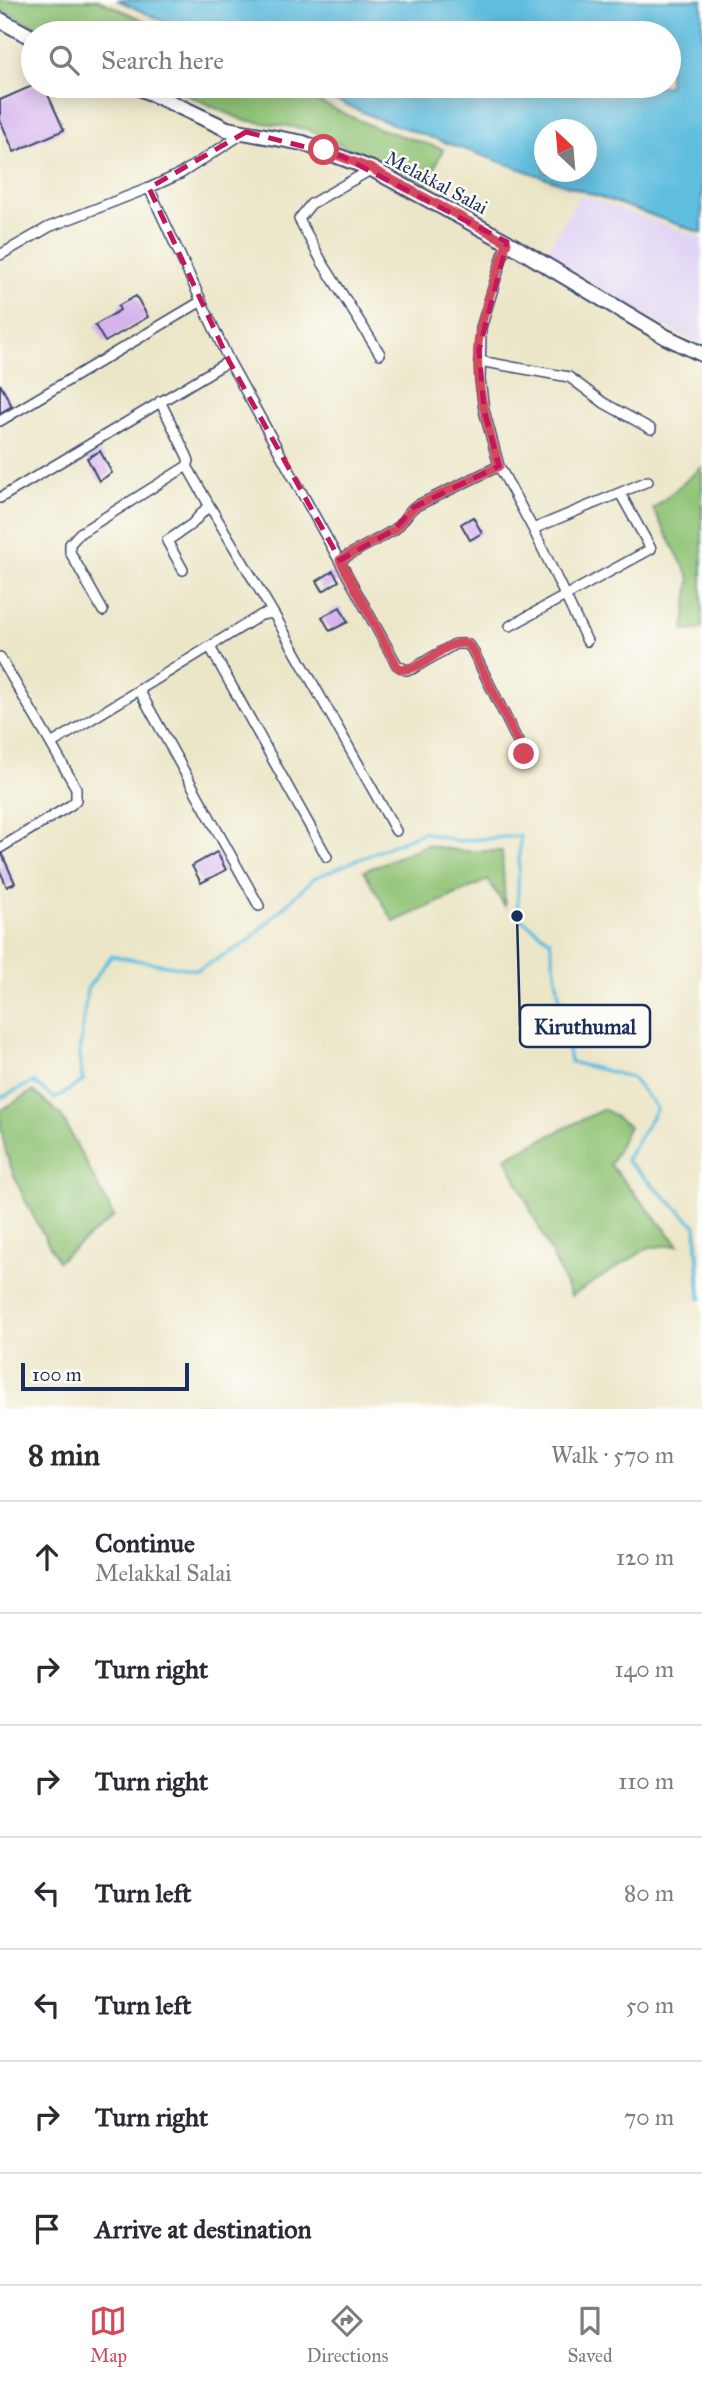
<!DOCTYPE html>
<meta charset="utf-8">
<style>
:root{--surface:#fff;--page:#f7f7f7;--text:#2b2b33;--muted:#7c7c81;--line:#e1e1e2;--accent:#d1495b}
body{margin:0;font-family:"IM FELL Great Primer",serif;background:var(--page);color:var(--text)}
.compass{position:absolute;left:534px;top:119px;width:63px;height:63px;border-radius:50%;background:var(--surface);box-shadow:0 4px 18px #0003;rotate:334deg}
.scale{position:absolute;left:21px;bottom:18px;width:168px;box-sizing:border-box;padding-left:7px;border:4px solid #1b2f5e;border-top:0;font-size:19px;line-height:24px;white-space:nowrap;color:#1b2f5e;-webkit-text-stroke:5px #fdfcf7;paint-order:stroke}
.stop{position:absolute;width:21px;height:21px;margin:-16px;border:5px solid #d1495b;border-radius:50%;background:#fff}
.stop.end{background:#d1495b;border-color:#fff;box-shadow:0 2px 7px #0008}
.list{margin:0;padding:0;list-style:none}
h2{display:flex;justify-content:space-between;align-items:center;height:91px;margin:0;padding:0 28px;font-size:30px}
h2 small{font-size:23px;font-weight:400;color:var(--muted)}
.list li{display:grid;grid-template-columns:46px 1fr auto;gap:21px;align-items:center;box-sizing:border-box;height:112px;padding:0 28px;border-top:2px solid var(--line)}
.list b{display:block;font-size:26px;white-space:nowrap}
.list p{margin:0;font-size:23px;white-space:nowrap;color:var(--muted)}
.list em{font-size:23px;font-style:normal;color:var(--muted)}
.icon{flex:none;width:38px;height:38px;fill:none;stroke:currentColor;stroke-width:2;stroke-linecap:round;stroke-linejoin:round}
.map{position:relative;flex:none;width:702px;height:1409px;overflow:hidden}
.search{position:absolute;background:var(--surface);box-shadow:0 4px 18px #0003;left:21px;right:21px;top:21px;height:77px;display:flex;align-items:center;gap:18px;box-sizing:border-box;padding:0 24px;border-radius:38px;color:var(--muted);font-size:26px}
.sheet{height:875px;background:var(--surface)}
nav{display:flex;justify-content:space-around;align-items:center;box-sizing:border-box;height:98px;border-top:2px solid var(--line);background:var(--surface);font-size:19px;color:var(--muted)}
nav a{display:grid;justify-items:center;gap:4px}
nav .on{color:var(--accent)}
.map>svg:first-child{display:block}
.built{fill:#e1d4f4}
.green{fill:#8fc375;stroke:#55796a;stroke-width:2}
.water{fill:#61bedf;stroke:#3e769e;stroke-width:2;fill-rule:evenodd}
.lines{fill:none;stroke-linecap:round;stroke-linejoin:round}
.stream{stroke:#61bedf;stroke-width:3.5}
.building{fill:#d5b3ed}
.street-casing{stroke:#3a4a6e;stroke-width:12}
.primary-casing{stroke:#3a4a6e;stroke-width:18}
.street{stroke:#fff;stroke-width:9}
.primary{stroke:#fff;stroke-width:14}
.route{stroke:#d1495b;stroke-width:9}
.marked{fill:none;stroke:#c2185b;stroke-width:5;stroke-dasharray:14 9;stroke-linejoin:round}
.labels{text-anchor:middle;stroke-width:5;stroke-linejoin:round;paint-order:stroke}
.street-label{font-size:19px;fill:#1b2f5e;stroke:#fdfcf7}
.leader{fill:none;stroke:#1b2f5e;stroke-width:2.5}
.callout-dot{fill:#1b2f5e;stroke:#fdfcf7;stroke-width:2.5}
.callout{fill:#fdfcf7;stroke:#1b2f5e;stroke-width:2.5}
.callout-label{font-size:21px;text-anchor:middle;font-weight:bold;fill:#1b2f5e}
</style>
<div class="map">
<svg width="702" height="1409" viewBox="0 0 702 1409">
<rect width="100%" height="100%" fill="#fdfcf7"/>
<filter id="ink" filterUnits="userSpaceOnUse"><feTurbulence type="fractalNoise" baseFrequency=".0143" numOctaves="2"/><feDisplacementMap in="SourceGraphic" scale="14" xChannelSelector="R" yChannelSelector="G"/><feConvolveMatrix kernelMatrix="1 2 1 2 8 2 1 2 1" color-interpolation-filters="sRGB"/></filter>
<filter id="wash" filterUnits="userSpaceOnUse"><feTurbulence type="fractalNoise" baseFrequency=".00686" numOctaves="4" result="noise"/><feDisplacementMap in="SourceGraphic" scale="28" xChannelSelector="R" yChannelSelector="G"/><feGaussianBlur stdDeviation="1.57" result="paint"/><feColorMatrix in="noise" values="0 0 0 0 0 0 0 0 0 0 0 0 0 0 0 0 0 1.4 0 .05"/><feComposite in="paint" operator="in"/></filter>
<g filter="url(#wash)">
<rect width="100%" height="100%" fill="#ece6c8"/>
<!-- built -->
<path class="built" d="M580,195L702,238V344L664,326L545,254Z"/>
<!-- green -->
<path class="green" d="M0,0H99L171,33H49L0,9Z
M167,86H284L374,127L443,149L428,184L307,129L243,120Z
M702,467V629L684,631L690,578L653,509Z
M426,845L461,851H502L505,906L488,880L394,922L364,871Z
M33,1091L61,1115L114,1217L58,1261C33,1216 0,1163 0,1111Z
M604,1109L629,1126L610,1165L679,1245L650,1247L571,1296L506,1157Z"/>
<!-- water -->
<path class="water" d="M117,0H702V233L376,118L304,86H669V33H189ZM544,130H586V172H544Z"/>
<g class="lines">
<!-- stream -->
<path class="stream" d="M0,1098L33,1082L55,1099L83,1081L79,1057L87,989L111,956L197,970L246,943L314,878L424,832L457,841L520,836L517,916L550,940L570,1062L631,1077L657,1108L626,1160L696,1226L700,1298H702"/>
</g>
<g id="blocks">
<!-- building -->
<path class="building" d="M32,86H44L64,130L14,152L0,120V100Z
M136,296L148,317L105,342L95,325L120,310L118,306Z
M0,384L12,406L0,413Z
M100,451L112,473L99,481L87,458Z
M473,517L482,533L470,540L461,524Z
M333,571L339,581L323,591L317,581Z
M340,607L348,622L330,631L322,617Z
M217,852L226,870L201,883L192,866Z
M2,854L15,883L7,887L0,871V855Z"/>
</g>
</g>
<g filter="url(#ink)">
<use href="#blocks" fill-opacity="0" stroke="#3a4a6e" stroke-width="2"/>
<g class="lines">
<defs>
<path id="street" d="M244,133L180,174L149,188L229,361L397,665L406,670L412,669L455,644H467L472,649L524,754
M372,169L311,204L299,219L322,262L380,354
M507,242L481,328L480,380L484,410L499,466L533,529L587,641
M0,255L49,227L149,188
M479,361L569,377L604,403L651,429
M0,421L200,302
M0,498L229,361
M209,505L275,616
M533,529L648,481
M340,560L394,530C402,524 406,514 414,507L499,466
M183,570L167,541L192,524L209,505L187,466
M103,611L70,552V544L80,533L187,466L189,461L187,456L160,401
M510,626L651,549L620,493
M210,647L327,857
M0,657L51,744L261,615L271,613L275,616L396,831
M139,690L259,906
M0,848L71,805L76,800V788L51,744"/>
<path id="primary" d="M0,20L33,38
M136,86L227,129L303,143L372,169L507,242L666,337L702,354"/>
</defs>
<!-- street casing -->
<use href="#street" class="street-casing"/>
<!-- primary casing -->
<use href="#primary" class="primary-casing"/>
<!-- street -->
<use href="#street" class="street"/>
<!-- primary -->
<use href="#primary" class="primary"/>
</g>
</g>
<g class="lines" filter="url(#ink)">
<!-- route -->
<path class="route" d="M324,150L372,169L507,242C499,269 488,297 481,326C470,372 487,422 499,466L414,507C406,514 402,524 394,530L340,560L397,666L401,669C425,672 444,638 467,644L472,649L524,754"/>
</g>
<!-- marked area -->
<path class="marked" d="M246,132L341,156L507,242L479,350L484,410L499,466L414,507L394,530L340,560L229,361L149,188Z"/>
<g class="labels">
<!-- street labels -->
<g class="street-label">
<text transform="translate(437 182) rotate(28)" y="7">Melakkal Salai</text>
</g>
</g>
<!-- callouts -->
<path class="leader" d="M517 916L520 1026"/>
<circle class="callout-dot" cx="517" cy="916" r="7"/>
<rect class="callout" x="520" y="1005" width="130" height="42" rx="7"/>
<g class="callout-label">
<text x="585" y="1034">Kiruthumal</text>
</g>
</svg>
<svg class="compass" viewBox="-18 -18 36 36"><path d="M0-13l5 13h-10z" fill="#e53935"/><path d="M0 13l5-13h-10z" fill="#7c7c81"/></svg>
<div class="scale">100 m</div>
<div class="stop" style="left:324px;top:150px"></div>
<div class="stop end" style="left:524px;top:754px"></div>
<div class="search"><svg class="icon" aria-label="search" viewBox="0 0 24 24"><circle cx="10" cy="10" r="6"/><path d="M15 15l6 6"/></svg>Search here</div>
</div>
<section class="sheet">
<h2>8 min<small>Walk · 570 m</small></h2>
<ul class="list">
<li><svg class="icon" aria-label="ahead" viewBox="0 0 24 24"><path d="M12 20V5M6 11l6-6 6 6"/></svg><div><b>Continue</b><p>Melakkal Salai</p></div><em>120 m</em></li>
<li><svg class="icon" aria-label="right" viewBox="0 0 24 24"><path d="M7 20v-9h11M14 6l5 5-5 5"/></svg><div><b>Turn right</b></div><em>140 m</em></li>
<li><svg class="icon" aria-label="right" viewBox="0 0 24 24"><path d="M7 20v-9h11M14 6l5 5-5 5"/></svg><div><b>Turn right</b></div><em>110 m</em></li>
<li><svg class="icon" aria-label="left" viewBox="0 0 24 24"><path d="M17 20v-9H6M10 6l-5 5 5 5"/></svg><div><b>Turn left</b></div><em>80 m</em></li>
<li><svg class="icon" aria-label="left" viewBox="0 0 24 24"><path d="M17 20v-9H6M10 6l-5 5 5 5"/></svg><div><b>Turn left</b></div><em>50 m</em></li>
<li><svg class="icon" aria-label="right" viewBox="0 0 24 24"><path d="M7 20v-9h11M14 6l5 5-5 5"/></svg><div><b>Turn right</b></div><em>70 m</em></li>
<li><svg class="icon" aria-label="arrive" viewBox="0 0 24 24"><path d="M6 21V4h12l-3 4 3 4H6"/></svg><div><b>Arrive at destination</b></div></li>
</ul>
</section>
<nav>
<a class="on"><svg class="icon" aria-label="map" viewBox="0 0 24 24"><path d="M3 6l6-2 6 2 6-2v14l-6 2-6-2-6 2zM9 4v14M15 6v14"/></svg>Map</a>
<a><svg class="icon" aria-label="directions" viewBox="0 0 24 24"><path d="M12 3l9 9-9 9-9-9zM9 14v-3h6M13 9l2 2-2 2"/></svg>Directions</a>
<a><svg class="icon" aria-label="saved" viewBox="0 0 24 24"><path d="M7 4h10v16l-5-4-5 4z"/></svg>Saved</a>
</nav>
